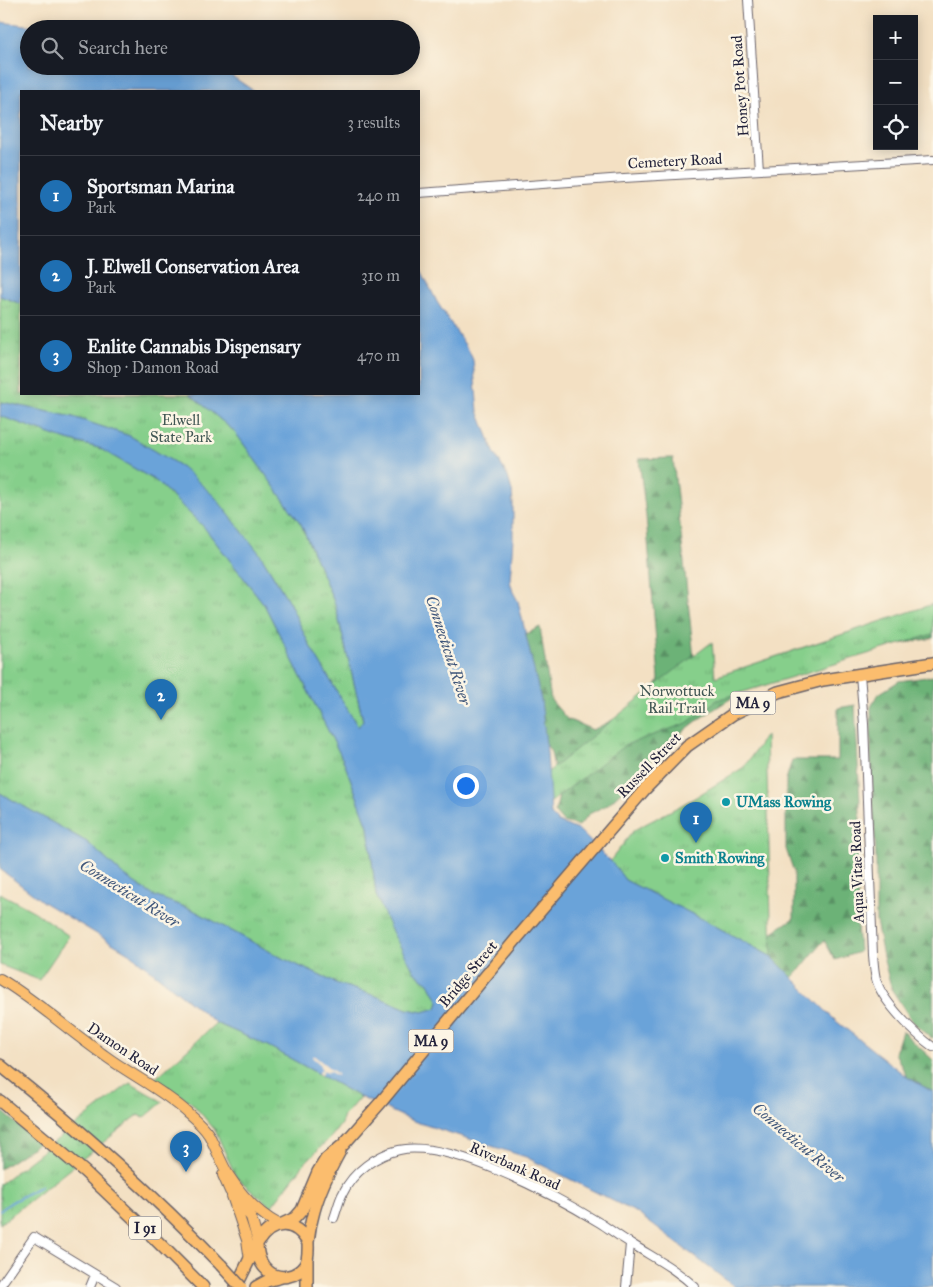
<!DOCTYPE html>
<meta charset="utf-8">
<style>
:root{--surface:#171b24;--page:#20242c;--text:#f1f3f6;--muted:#9ea1a6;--line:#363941;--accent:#1f6fb2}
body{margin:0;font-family:"IM FELL Great Primer",serif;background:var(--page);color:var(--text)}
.controls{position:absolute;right:15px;top:15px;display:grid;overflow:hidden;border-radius:0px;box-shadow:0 2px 12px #0003}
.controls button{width:45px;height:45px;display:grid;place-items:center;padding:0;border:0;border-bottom:1px solid var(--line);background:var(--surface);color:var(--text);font:25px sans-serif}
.you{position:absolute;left:465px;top:785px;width:18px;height:18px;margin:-12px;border:4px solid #fff;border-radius:50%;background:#1a73e8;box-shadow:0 0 0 8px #1a73e833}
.badge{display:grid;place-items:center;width:32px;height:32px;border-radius:50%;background:var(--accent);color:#fff;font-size:16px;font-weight:700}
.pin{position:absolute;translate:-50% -41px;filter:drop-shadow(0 1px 2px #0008)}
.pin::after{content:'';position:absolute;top:26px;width:18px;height:15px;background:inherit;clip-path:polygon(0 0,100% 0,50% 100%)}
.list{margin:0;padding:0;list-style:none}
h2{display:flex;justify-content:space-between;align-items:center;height:65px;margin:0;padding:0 20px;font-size:21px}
h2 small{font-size:16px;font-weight:400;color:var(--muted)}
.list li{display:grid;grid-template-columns:32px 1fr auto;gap:15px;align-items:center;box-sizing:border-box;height:80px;padding:0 20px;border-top:1px solid var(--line)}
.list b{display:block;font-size:19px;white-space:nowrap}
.list p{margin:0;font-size:16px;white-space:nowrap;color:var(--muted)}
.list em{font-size:16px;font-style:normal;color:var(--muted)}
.icon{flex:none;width:28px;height:28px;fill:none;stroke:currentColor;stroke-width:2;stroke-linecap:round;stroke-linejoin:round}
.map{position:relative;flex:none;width:933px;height:1287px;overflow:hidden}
.search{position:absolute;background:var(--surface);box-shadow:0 2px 12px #0003;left:20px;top:20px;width:400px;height:55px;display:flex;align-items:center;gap:12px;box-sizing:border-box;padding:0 18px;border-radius:28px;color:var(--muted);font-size:19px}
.panel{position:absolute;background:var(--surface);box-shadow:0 2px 12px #0003;left:20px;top:90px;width:400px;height:305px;border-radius:0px}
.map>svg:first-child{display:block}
.forest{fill:url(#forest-firs);stroke:#476a59}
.park{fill:url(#park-tufts);stroke:#547863}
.water{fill:#6ba3d9;stroke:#46628a}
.pier{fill:#f3e0c3}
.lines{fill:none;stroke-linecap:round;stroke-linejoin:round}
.stream{stroke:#6ba3d9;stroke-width:2}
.minor-casing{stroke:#6b646b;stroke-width:10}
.major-casing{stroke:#6b646b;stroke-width:12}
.highway-casing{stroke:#6b646b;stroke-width:14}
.minor{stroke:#fff;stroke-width:8}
.major{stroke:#fbbd6e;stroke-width:10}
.highway{stroke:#fbbd6e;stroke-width:11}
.highway-bridge-casing{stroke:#6b646b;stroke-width:14;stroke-linecap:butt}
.highway-bridge{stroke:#fbbd6e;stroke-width:11}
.culture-dot{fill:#0f9aa8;stroke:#fcf5e5;stroke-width:2}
.labels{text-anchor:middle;stroke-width:5;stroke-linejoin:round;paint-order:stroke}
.shield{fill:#fcf5e5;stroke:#63616e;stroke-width:1}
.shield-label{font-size:14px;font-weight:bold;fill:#22223b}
.street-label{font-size:15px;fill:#22223b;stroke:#fcf5e5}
.park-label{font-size:15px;fill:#405653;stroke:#fcf5e5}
.culture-label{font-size:15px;font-weight:bold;fill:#0d838f;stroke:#fcf5e5;text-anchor:start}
.water-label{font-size:16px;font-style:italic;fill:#3f567a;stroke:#fcf5e5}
</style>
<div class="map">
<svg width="933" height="1287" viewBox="0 0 933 1287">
<defs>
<pattern id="forest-firs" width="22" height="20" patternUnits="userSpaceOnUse" patternTransform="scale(1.25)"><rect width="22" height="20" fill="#6cb277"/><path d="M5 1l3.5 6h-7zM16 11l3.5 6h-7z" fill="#589063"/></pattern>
<pattern id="park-tufts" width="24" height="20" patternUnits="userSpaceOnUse" patternTransform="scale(1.25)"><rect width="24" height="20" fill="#86cf8b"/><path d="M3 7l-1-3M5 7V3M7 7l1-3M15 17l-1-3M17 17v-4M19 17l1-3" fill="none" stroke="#73b179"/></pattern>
</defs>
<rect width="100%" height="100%" fill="#fcf5e5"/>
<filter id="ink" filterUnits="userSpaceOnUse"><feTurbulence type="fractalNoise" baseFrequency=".02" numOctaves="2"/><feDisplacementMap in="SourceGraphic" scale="10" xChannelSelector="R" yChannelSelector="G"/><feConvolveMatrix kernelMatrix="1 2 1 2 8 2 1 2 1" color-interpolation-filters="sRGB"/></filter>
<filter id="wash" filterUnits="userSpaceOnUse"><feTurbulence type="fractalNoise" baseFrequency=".0096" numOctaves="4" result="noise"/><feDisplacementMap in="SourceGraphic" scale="20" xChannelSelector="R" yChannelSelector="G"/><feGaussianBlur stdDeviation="1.12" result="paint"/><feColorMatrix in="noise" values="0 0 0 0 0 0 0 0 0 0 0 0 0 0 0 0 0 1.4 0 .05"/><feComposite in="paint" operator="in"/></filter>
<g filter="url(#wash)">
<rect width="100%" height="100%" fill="#f3e0c3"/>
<!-- forest -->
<path class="forest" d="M673,458L696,677L708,680L825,640L912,617L933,608V638L885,647L763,678L702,717L658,751L637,777L607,805L589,814L579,826L563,822L555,813L559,796L551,752L541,736L524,635L540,627L551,700L567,719L593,730L651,700L659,679L646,516L639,459Z
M933,676V1038L928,1036L912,1021L892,990L883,957L876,921V859L871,760V707L877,695L899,681Z
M855,705L860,803L859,886L856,910L859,952L835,960L824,940L793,978L772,957L771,933L794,918V872L786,849V780L792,760H838V708Z
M902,1031L933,1060V1092L907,1077L895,1053Z
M0,1109L39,1143L0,1169Z"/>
<!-- park -->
<path class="park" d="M0,296L21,304V394H190L235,432L301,524L335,604L363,721L358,728L310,646L289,602L260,554L182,467L130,436L73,417L2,402L0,406Z
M0,416L64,439L99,448L156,481L203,526L264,604L344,762L368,826L376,895L415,973L429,983L439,1002L437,1008L423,1012L407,1009L376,996L338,984L280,957L193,910L154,896L122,874L87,842L0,793Z
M933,604V634L717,700L687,723L625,745L472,863L461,842L661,681L712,642L715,677Z
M766,735L772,957L706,921L625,880L610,861L634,830L691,800L744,767Z
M0,893L35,912L69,936L39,980L0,965Z
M216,1023L268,1046L360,1097L344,1116L341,1124L332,1136L304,1164L271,1207L236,1177L215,1130L192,1103L155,1079Z
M130,1083L163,1102L144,1118L138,1115L0,1224V1184Z"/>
<!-- water -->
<path class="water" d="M0,22L34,26L42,29H29V66H195L226,72L254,91H21V304L0,296Z
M419,266L437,302L469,351L473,360L478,411L494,452L508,477L512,491L513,504V538L510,581L513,592L518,601L541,700L547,753L551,815L558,822L580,831L615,866L625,880L706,921L772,957L836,1021L907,1077L933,1092V1287H735L637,1213L526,1157L413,1121L360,1097L268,1046L216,1023L132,955L43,902L0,869V793L87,842L122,874L154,896L193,910L280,957L338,984L376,996L407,1009L423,1012L437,1008L439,1002L429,983L415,973L390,928L376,895L368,826L344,762L264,604L203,526L156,481L99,448L64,439L0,416V406L2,402L73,417L130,436L182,467L215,497L260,554L289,602L310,646L358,727L363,720L335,604L301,524L235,432L190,394H419Z"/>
<!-- pier -->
<path class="pier" d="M313,1055L337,1074V1076L329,1071L327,1073L324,1070L321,1075L318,1074L322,1069L320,1067L321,1065L312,1057Z"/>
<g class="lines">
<!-- stream -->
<path class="stream" d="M0,1211L10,1203L41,1186"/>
</g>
</g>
<g filter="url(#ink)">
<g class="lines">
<defs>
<path id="minor" d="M748,0L759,170
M419,193L624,178L933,160
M860,674L864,724L873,955C874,964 874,974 877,982C884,1003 915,1034 933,1047
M334,1218C337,1210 339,1200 343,1193C353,1172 376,1155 399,1150C450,1139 556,1196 600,1223C611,1230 621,1238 632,1244C654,1258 676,1269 695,1287
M0,1286L34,1237L116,1287
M90,1287L95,1275
M626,1287L630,1244"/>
<path id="major" d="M0,979C37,1001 69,1031 104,1055C131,1075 163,1090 188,1113C195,1119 204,1127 209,1135C216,1148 221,1163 229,1176C242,1196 259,1214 280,1225
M223,1175L230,1191L251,1217L258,1242
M232,1196L247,1240L250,1260"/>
<path id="highway" d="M0,1065C78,1127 152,1193 221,1265
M0,1101L85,1172L149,1233L203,1287
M280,1225L295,1218L302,1210L318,1172L326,1159L343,1145L381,1102L518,937L645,789L687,746L733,714L778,692L823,680L933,663
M257,1246C258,1256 260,1264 268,1271C279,1281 297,1277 305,1265C309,1258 308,1249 308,1242C309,1232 311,1221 314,1211C320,1189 329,1171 340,1151
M236,1287L258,1242C272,1220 295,1219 308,1243
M256,1287L267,1281L282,1277
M307,1287V1261"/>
</defs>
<!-- minor casing -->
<use href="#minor" class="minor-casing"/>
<!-- major casing -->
<use href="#major" class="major-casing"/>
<!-- highway casing -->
<use href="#highway" class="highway-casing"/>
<!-- minor -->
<use href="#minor" class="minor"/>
<!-- major -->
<use href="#major" class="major"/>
<!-- highway -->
<use href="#highway" class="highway"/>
<defs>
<path id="highway-bridge" d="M221,1265L241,1287"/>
</defs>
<!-- highway-bridge casing -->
<use href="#highway-bridge" class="highway-bridge-casing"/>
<!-- highway-bridge -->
<use href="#highway-bridge" class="highway-bridge"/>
</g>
</g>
<!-- markers -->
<g class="culture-dot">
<circle cx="726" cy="802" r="5"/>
<circle cx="665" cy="858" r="5"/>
</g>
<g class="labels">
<!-- shield labels -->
<g class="shield">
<rect x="730.5" y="691.5" width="45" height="23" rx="4"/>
<rect x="408.5" y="1029.5" width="45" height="23" rx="4"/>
<rect x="129" y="1216.5" width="32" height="23" rx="4"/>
</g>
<g class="shield-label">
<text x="753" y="708">MA 9</text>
<text x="431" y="1046">MA 9</text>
<text x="145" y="1233">I 91</text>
</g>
<!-- street labels -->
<g class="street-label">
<text transform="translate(740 86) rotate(-94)" y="5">Honey Pot Road</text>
<text transform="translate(675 161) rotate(-3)" y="5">Cemetery Road</text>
<text transform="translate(649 765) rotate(-46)" y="5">Russell Street</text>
<text transform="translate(857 872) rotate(-92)" y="5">Aqua Vitae Road</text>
<text transform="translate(468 974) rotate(-50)" y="5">Bridge Street</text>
<text transform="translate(123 1049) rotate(34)" y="5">Damon Road</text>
<text transform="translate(515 1166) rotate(24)" y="5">Riverbank Road</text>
</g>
<!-- park labels -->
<g class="park-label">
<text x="181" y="425">Elwell<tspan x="181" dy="17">State Park</tspan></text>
<text x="677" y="696">Norwottuck<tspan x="677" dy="17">Rail Trail</tspan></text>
</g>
<!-- culture labels -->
<g class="culture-label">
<text x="736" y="807">UMass Rowing</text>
<text x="675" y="863">Smith Rowing</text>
</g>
<!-- water labels -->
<g class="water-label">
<text transform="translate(449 650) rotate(72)" y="6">Connecticut River</text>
<text transform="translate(130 893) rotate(32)" y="6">Connecticut River</text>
<text transform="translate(799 1142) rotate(40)" y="6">Connecticut River</text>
</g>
</g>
</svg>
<div class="controls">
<button>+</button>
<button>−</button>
<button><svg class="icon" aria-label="locate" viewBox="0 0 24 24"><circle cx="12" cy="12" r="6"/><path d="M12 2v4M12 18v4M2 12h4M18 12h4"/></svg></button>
</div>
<div class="you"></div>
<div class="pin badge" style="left:696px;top:843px">1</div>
<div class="pin badge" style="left:161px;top:720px">2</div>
<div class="pin badge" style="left:186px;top:1172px">3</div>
<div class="search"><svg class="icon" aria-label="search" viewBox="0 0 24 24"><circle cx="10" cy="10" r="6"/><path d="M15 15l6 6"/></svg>Search here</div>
<section class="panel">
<h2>Nearby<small>3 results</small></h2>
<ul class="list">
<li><span class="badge">1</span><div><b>Sportsman Marina</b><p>Park</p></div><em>240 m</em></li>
<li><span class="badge">2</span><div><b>J. Elwell Conservation Area</b><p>Park</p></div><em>310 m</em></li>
<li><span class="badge">3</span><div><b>Enlite Cannabis Dispensary</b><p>Shop · Damon Road</p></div><em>470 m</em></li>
</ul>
</section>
</div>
